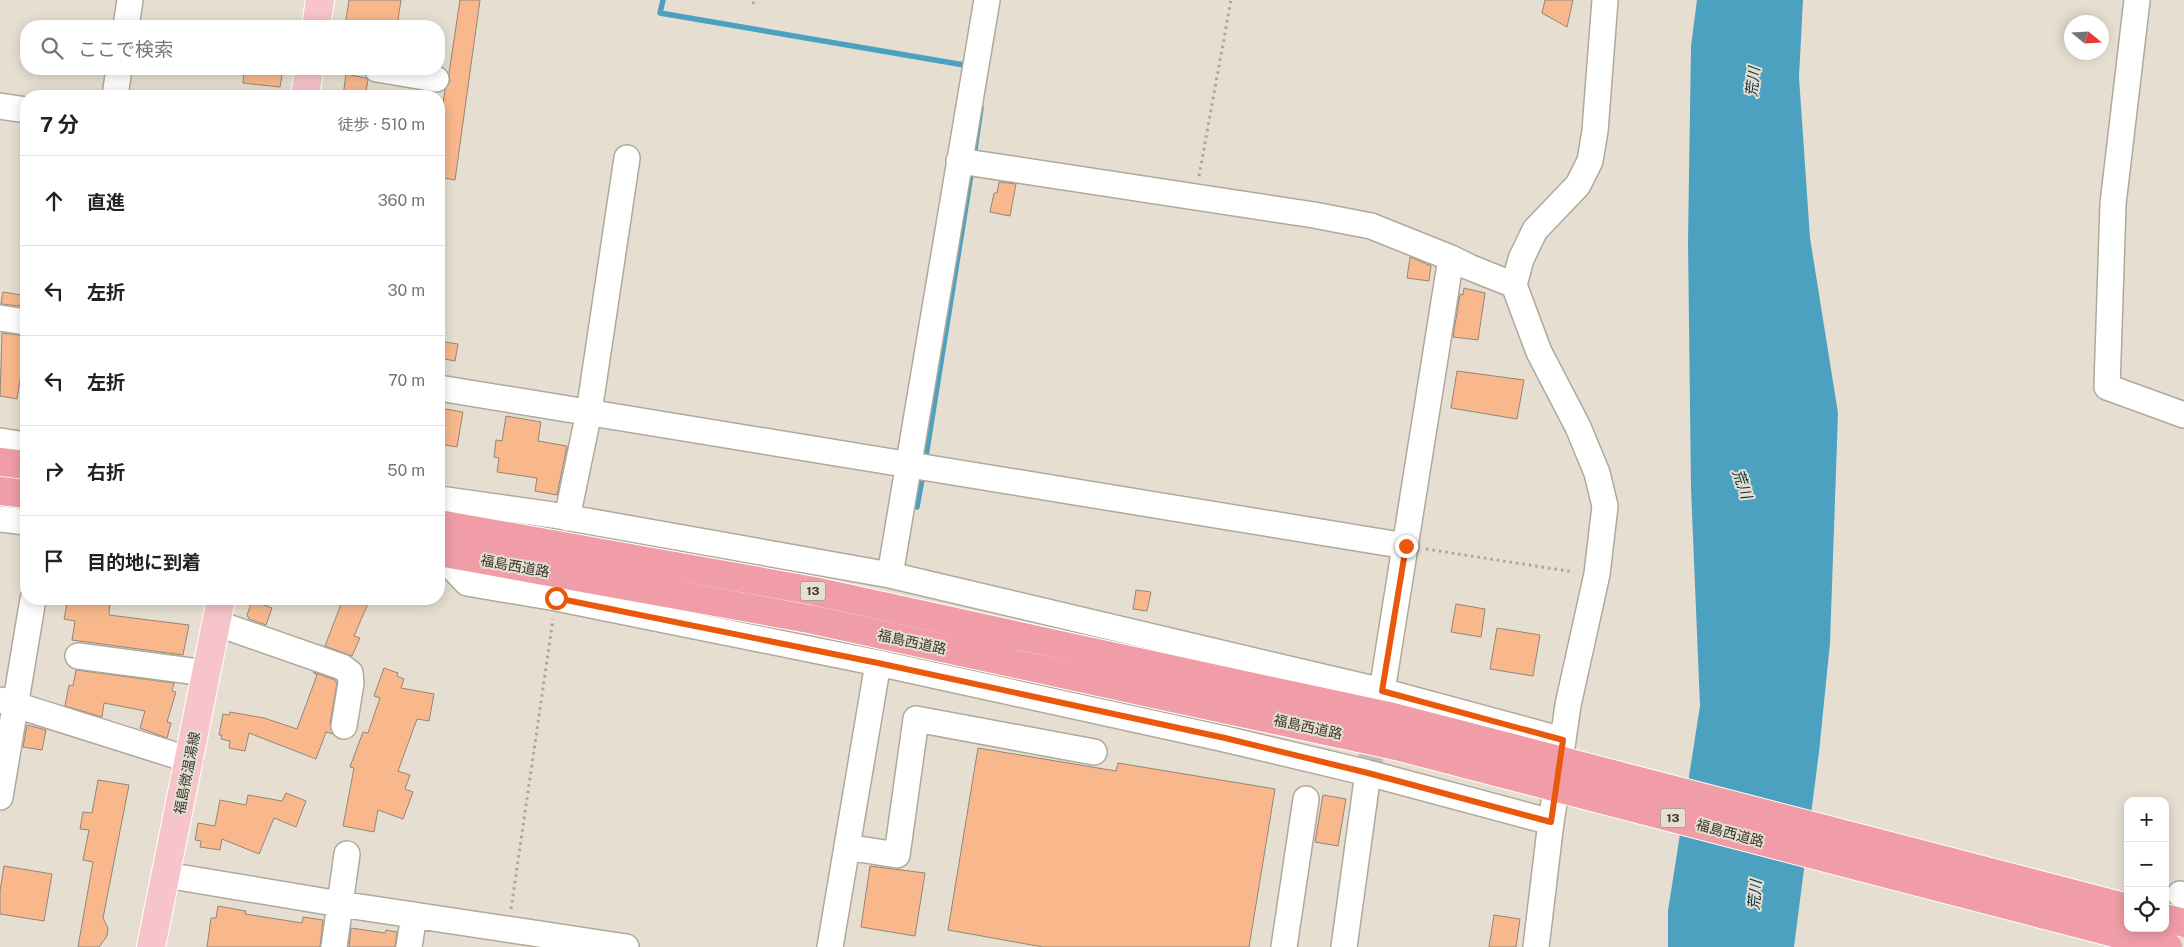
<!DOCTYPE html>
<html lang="ja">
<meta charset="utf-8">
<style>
:root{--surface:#fff;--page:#f6f6f6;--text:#222;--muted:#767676;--line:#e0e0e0}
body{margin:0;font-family:"Public Sans","Noto Sans JP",sans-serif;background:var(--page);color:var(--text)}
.controls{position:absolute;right:15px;bottom:15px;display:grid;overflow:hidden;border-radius:10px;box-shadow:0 2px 12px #0003}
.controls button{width:45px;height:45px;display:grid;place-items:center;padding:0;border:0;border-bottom:1px solid var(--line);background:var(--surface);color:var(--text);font:25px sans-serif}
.compass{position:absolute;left:2064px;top:15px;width:45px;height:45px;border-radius:50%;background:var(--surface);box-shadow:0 2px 12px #0003;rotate:108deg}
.stop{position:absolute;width:15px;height:15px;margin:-11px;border:4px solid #ea580c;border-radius:50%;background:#fff}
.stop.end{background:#ea580c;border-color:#fff;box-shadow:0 1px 5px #0008}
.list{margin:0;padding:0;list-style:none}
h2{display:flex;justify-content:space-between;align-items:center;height:65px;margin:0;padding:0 20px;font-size:21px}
h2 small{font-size:16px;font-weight:400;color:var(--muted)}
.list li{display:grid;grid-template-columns:32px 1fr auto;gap:15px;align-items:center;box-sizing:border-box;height:90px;padding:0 20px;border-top:1px solid var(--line)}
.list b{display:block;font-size:19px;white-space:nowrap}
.list em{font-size:16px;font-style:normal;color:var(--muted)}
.icon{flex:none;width:28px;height:28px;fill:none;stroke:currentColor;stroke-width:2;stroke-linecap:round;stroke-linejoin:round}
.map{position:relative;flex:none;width:2184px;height:947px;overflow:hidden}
.search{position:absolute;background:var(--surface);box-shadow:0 2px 12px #0003;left:20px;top:20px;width:425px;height:55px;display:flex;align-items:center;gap:12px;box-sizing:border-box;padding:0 18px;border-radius:20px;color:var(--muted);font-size:19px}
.panel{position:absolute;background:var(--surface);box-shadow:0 2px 12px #0003;left:20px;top:90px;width:425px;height:515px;border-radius:20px}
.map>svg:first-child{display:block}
.water{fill:#4ca1c1}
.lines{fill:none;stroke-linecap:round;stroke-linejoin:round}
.stream{stroke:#4ca1c1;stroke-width:5.5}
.building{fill:#f8b88b;stroke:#93857c}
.minor-tunnel{stroke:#c3bdb1;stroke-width:25;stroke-dasharray:25 12;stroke-linecap:butt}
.minor-casing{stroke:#b0a99b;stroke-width:28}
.major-casing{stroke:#fff;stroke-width:30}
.highway-casing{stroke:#fff;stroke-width:30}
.path{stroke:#aba69b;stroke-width:3;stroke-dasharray:2.5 4;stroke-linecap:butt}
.minor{stroke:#fff;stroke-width:25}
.major{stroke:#f6c4ca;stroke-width:28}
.highway{stroke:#f09da7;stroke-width:28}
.highway-bridge-casing{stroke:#fff;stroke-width:30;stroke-linecap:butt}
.highway-bridge{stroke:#f09da7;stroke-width:28}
.route{stroke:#ea580c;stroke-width:6}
.labels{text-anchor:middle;stroke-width:4;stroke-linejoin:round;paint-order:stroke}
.shield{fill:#e6dfd1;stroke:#6c6960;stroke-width:1}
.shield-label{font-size:12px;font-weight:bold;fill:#383630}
.street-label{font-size:14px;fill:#383630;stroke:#e6dfd1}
.water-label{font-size:15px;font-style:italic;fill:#093240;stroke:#e6dfd1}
</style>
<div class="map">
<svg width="2184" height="947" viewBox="0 0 2184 947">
<rect width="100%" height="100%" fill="#e6dfd1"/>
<!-- water -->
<path class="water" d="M1697,0H1803L1799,77L1810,238L1838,413L1830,643L1819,752L1794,947H1668V911L1700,706L1691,488L1688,240L1691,46Z"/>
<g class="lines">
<!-- stream -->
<path class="stream" d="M663,0L660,13L970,66
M974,156L981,108
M925,462L972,168
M917,507L923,474"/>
</g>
<!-- building -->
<path class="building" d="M349,0H401L397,26H345Z
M460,0H480L455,180L439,177V129L445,90L450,81L449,73Z
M1545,0H1573L1567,27L1542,13Z
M244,69H283L280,87L243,83Z
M346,74L366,78L368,80L365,96H343Z
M999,182L1016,184L1010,216L990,212L994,193H997Z
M1410,257L1431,266L1429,281L1407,278Z
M1464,288L1485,293L1478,340L1453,337L1460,294L1463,295Z
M3,292L22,295L20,306L1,304Z
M2,333L26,336V358L24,374H21L17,399L0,396Z
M439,341L458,344L455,361L439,358Z
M1457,371L1524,380L1517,419L1451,408Z
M439,408L463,412L457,447L439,444Z
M506,416L541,422L538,441L567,446L557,495L535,491L537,478L497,472L499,458L494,457L496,440L502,441Z
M1136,590L1151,592L1147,611L1133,609Z
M68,599H110L109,615L189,625L183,655L72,640L75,621L64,619Z
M343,599H370L354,636L360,638L352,656L325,646Z
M252,601L272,608L266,625L249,619L247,615Z
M1456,604L1485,609L1481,637L1451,632Z
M1497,628L1540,635L1533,676L1490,669Z
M384,668L398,673L397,676L404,679L401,688L434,694L429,721L417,719L398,771L410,775L405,789L413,792L403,819L378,810L374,832L343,826L354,768L350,767L363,732L368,733L380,698L374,696Z
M76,670L174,683L172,691L176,692L167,722L171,723L167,738L140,728L145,711L104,703L102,717L65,706L69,685L73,686Z
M313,672L335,680L337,683L330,724L333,734L326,732L316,759L249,733L245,751L229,748L230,741L221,739L222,735H219L223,714L229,715L230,712L264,718L297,729L317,675Z
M27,725L46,730L42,750L23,747Z
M978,748L1116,771L1118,763L1275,789L1249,947H1043L948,930Z
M98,780L129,785L103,918L108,928L107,936L99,947H78L93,862L83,860L89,830L80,829L83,812L92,813Z
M286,793L306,801L296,827L274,818L259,854L222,839L220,850L200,847L201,841L195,840L198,823L215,826L220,800L246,805L248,795L282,801Z
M1323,795L1346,799L1338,846L1315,842Z
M4,866L52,874L44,921L0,914V891Z
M870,866L925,873L915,936L861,927Z
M218,906L246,911L245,914L302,923L303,917L323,920L320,947H207L211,918H216Z
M1494,915L1520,919L1516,947H1489Z
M351,928L385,933L386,930L397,932L395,947H349Z"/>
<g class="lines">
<!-- minor-tunnel -->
<path class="minor-tunnel" d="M1368,773L1377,721"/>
<defs>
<path id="minor" d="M2137,0L2113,204L2107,387L2184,415
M126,26L130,0
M377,69L436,79
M115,96L119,69
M0,106L26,110
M959,161L1314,215L1371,226L1451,258
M0,318L26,322
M439,388L1406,546
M0,441L26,445
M439,499L553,515L890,575L1382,691L1563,740
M567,518L589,412L627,158
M0,519L26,522
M439,553L467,583L556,598L878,663L1225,739L1368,773L1551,822
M890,575L987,0
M216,623L342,667L350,673L351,683L344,726
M78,656L206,673
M1382,691L1451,258L1469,267L1514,285
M0,700L190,760
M0,797L33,599
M847,847L897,855L916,719L1094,752
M166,875L340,904L626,947
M2180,894L2184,896
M334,947L347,854
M409,947L414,915
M830,947L878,663
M1284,947L1306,799
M1344,947L1368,773
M1536,947L1550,830L1568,705L1597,574L1605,506L1597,473L1578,427L1539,352L1514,285L1521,259L1535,230L1578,185L1590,161L1595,131L1605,0"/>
<path id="major" d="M316,26L320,0
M305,96L309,69
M151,947L221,599"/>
<path id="highway" d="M0,462L26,465
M0,491L26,494
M439,524L814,591L1184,672
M439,552L809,619L1177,699"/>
</defs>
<!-- minor casing -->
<use href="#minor" class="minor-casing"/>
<!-- major casing -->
<use href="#major" class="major-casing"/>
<!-- highway casing -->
<use href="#highway" class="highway-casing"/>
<!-- path -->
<path class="path" d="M753,4L754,0
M1199,176L1231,0
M1426,549L1574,572
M511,909L553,619"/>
<!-- minor -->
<use href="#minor" class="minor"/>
<!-- major -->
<use href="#major" class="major"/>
<!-- highway -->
<use href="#highway" class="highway"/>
<defs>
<path id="highway-bridge" d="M1184,672L1393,717L2128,908
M1177,699L1396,746L2168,947
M2165,918L2184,923"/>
</defs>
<!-- highway-bridge casing -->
<use href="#highway-bridge" class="highway-bridge-casing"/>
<!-- highway-bridge -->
<use href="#highway-bridge" class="highway-bridge"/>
</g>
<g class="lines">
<!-- route -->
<path class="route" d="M556,598L878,663L1225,738L1368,773L1551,822L1563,740L1382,691L1406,546"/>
</g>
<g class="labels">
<!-- shield labels -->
<g class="shield">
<rect x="800.5" y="581.5" width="25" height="19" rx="4"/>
<rect x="1660.5" y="808.5" width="25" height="19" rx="4"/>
</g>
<g class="shield-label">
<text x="813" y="595">13</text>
<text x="1673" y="822">13</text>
</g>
<!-- street labels -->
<g class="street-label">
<text transform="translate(515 566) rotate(10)" y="5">福島西道路</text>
<text transform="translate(912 642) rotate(12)" y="5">福島西道路</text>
<text transform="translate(1308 727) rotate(12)" y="5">福島西道路</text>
<text transform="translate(187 773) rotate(-79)" y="5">福島微温湯線</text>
<text transform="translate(1730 833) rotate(15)" y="5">福島西道路</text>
</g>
<!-- water labels -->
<g class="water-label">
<text transform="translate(1753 82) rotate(-84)" y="5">荒川</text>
<text transform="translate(1742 484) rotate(70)" y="5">荒川</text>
<text transform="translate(1755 895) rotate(-85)" y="5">荒川</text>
</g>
</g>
</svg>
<div class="controls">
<button>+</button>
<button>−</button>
<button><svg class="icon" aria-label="locate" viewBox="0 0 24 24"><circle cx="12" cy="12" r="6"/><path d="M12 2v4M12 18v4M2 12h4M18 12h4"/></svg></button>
</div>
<svg class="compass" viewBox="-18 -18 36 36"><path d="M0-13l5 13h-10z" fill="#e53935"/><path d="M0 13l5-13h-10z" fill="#767676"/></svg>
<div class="stop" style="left:556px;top:598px"></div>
<div class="stop end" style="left:1406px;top:546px"></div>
<div class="search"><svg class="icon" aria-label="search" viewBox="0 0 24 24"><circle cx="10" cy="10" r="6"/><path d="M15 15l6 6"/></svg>ここで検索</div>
<section class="panel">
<h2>7 分<small>徒歩 · 510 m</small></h2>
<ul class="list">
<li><svg class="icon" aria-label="ahead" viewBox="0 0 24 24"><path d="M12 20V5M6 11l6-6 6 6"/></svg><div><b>直進</b></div><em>360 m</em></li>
<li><svg class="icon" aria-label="left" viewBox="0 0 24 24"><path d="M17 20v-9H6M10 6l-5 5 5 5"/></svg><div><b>左折</b></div><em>30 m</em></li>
<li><svg class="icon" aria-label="left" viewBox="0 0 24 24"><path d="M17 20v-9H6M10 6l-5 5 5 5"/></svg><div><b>左折</b></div><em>70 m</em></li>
<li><svg class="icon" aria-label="right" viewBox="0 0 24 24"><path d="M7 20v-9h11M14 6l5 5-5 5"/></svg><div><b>右折</b></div><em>50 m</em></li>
<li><svg class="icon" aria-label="arrive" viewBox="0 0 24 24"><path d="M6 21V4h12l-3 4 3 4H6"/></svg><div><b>目的地に到着</b></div></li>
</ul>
</section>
</div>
